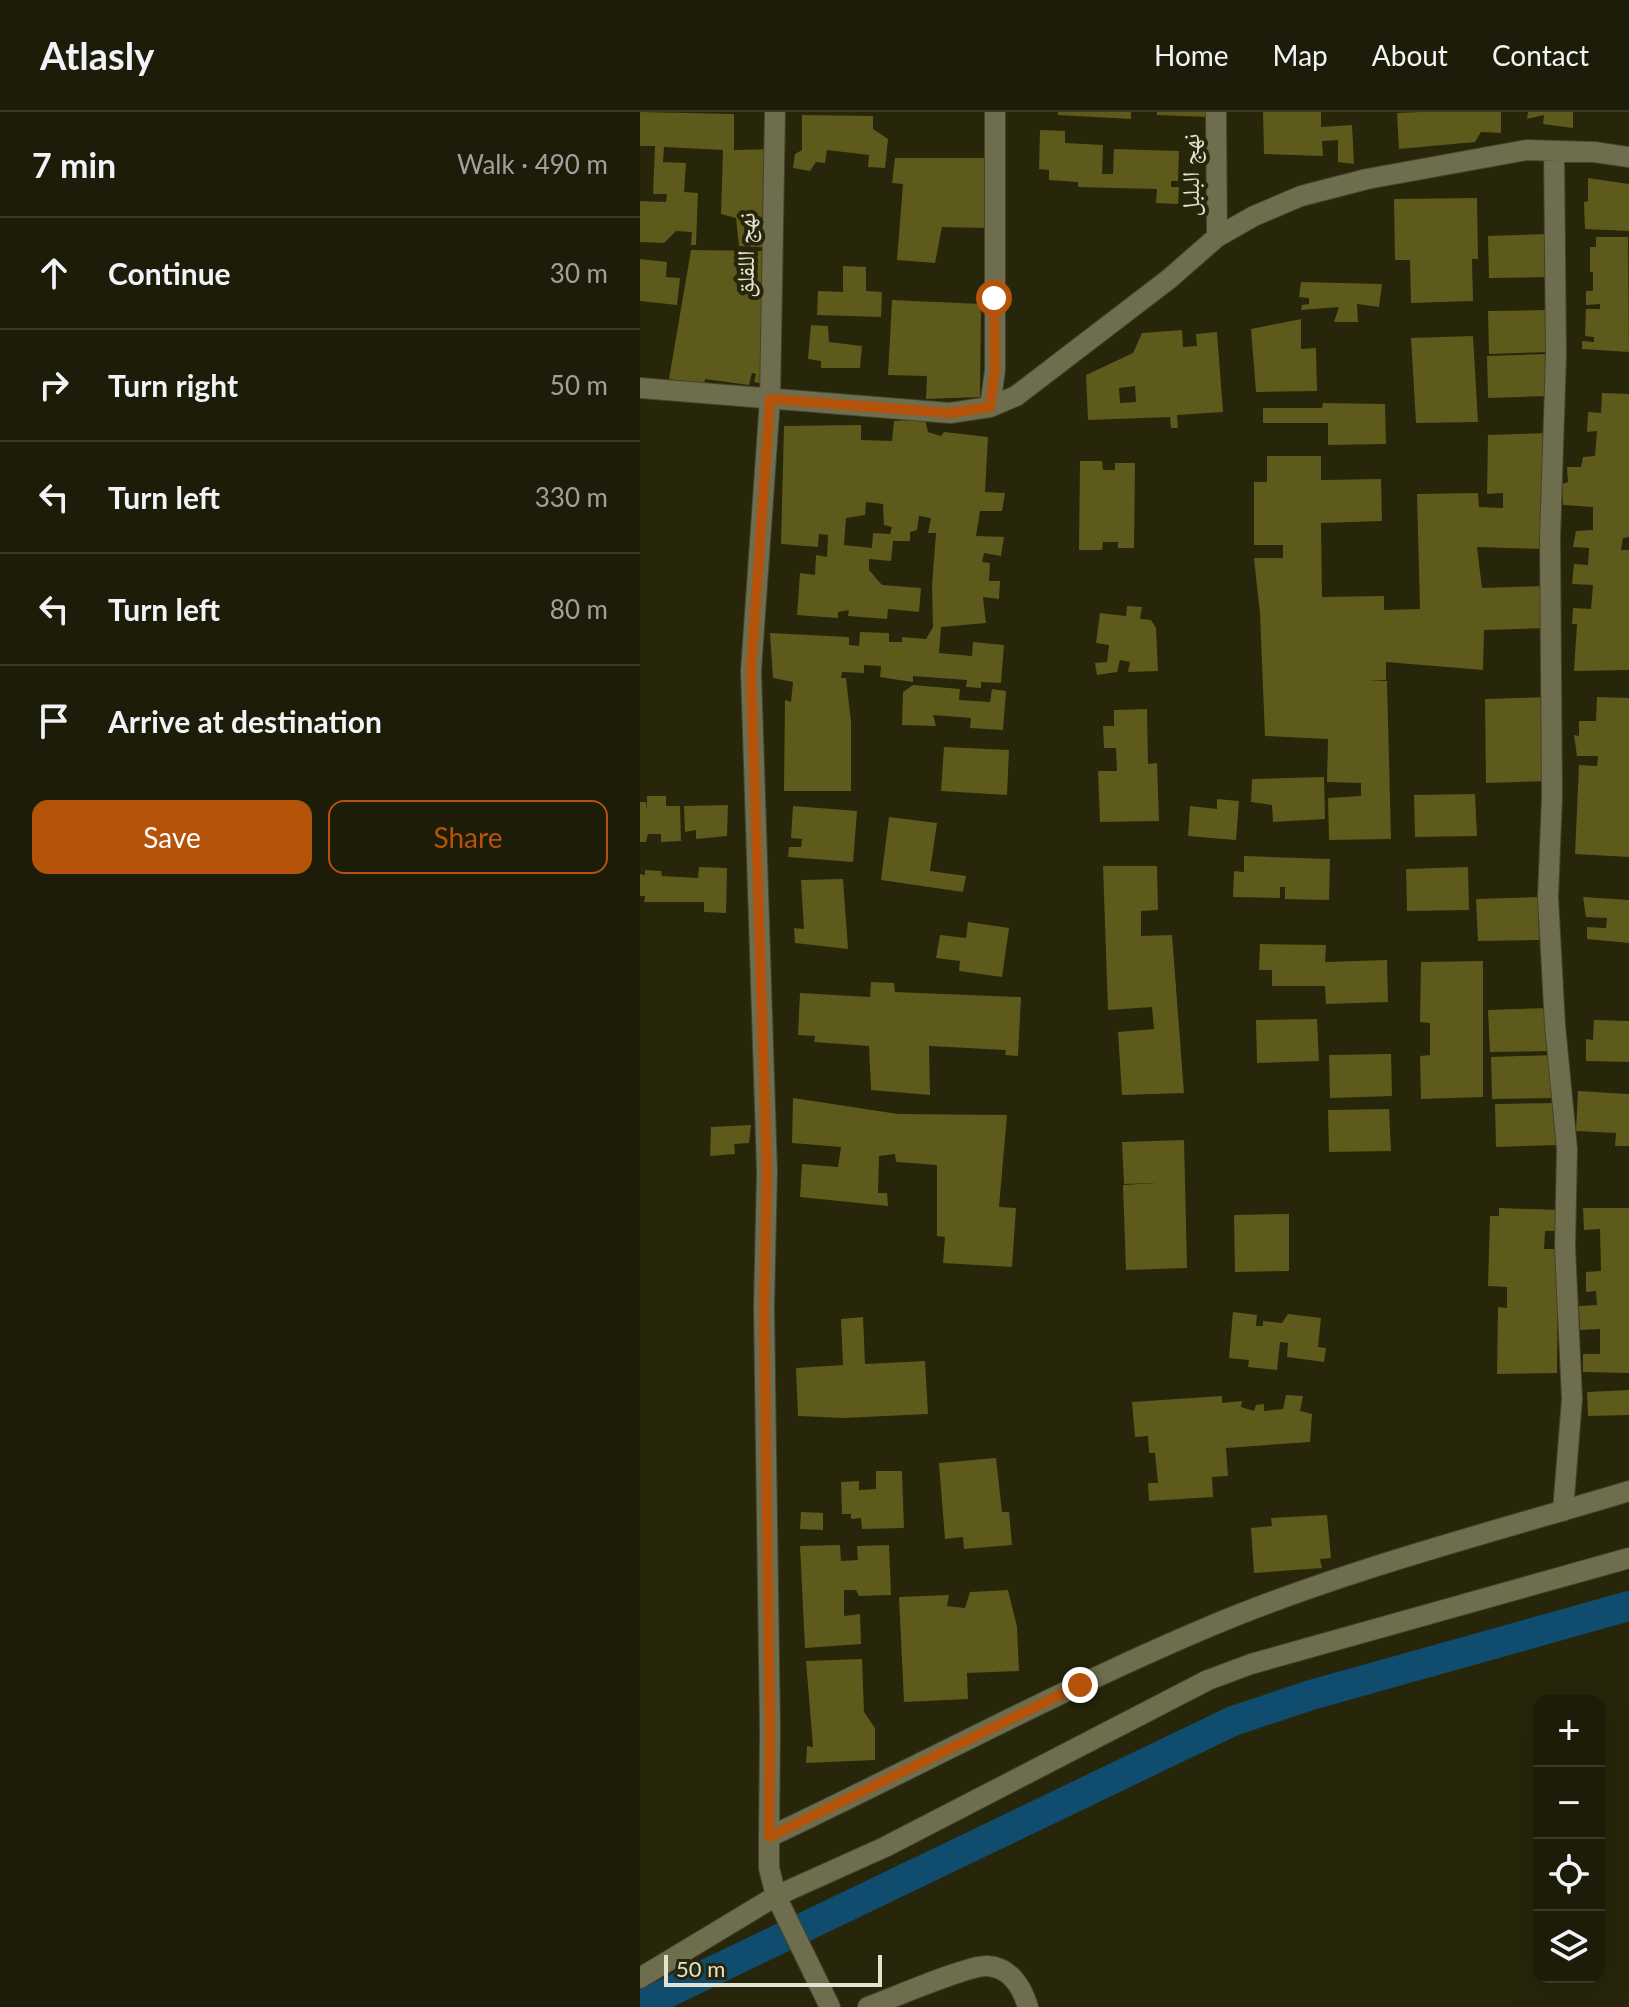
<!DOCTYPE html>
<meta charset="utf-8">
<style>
:root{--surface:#1d1c08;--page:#2a2916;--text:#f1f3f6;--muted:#a0a19c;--line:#3b3a29;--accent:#b45309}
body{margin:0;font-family:Lato,"Noto Naskh Arabic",sans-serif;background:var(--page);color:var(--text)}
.controls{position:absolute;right:24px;bottom:24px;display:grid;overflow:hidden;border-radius:16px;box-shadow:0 8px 32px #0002}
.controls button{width:72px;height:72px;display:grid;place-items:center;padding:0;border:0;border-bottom:2px solid var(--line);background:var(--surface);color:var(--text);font:40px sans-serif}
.scale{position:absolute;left:24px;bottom:20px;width:218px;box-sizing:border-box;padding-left:8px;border:4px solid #e2e2d2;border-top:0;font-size:22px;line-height:28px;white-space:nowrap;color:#e2e2d2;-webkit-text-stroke:6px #27250a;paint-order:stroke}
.stop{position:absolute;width:24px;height:24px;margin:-18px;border:6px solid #b45309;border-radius:50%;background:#fff}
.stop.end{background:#b45309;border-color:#fff;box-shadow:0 2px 8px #0008}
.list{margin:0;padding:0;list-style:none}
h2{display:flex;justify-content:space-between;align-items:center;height:104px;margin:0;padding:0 32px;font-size:34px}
h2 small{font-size:26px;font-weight:400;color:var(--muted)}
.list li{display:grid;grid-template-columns:52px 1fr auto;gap:24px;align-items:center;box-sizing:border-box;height:112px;padding:0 32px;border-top:2px solid var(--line)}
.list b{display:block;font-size:30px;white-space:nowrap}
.list em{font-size:26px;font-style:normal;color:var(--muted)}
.actions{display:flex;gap:16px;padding:24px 32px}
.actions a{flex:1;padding:18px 0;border:2px solid var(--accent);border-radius:16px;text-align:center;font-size:28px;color:var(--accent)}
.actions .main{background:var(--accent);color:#fff}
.icon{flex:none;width:44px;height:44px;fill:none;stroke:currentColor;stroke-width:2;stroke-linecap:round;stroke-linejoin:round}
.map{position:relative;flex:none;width:989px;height:1895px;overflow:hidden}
header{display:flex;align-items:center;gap:48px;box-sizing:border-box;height:112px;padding:0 40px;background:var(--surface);border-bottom:2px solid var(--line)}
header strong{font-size:38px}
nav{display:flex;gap:44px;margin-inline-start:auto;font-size:28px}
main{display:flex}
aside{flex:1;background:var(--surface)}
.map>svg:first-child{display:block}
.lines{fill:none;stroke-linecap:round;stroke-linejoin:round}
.canal{stroke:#0f4c6e;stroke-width:30}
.building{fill:#5d5a1c;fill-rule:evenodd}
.minor-casing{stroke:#45432a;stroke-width:22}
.minor{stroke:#6e6d4d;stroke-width:20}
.route{stroke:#b45309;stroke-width:10}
.labels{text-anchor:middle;stroke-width:8;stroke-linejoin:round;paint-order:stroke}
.street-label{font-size:24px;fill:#e2e2d2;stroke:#27250a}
</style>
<header>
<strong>Atlasly</strong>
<nav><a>Home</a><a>Map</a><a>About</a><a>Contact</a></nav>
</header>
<main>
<aside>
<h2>7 min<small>Walk · 490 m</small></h2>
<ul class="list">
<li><svg class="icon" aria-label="ahead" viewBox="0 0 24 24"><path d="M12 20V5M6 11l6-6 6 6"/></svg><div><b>Continue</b></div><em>30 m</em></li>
<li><svg class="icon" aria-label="right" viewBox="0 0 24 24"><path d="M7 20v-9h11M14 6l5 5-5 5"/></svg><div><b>Turn right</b></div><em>50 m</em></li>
<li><svg class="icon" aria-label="left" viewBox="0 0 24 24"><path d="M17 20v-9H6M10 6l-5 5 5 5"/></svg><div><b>Turn left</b></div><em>330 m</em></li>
<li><svg class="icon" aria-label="left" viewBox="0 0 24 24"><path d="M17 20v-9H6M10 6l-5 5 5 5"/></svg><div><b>Turn left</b></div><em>80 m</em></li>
<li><svg class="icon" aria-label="arrive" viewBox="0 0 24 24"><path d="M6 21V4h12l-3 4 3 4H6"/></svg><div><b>Arrive at destination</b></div></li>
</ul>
<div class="actions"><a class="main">Save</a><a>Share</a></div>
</aside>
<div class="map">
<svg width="989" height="1895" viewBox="0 0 989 1895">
<rect width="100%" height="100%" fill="#27250a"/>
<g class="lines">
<!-- canal -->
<path class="canal" d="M0,1894L593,1609L671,1583L989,1494"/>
</g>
<!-- building -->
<path class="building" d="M0,0L94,2V38L129,37L130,136L99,134L96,106L81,102L83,38L24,35L23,50L46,51L44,80L58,81L56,133H51L52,120L36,119L24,131L0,130V89L26,90L27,82H13L15,34H0Z
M418,0H491V7L418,3Z
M517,0H567V5L517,3Z
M623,0H681V15L712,13L714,52L698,50V28L682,29L683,44L624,42Z
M782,0H861V21L841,20L835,30L759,37L757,1Z
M888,0H933V16L903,12L904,3L887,7Z
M162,3L233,4V17L248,27L245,56L228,55L229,43L187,38L185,51L176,50L170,59L153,56L155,42L162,38Z
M400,18L425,19V31L463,33L462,62H473L474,37L539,39L538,69H531V75H539L538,92L516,91L517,77L438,75V70L409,68V58L399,57Z
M255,46H348L347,116L302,115L295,151L257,148L263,72L252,71Z
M948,66L989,72V119L945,117L944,90L948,89Z
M837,86L838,147H832L833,189L771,191L770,148H755L754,87Z
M909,122L910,165L849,166L848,124Z
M956,125H988L989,240L942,237V229L954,230V225L945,224L946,197H960V192L946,193V179H953V160H950V135H956Z
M51,138L129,139L123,272L114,270L116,262L112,261L109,273L65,267L64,272L29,267Z
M0,147L27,150L26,165L40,166L37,193L0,189Z
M203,154L226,155V179L242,180L241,205L177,203L178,179L203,180Z
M661,170L742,172L739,195L717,192L718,210H694L699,195L661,198L662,193L669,192V186L659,185Z
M252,188L341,192L340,285L286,287L287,264L248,263Z
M909,198L911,240L849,242L848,199Z
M661,207V237L676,236L677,279L616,280L611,217Z
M171,213L188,214L189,230L222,234L220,256H181V249L168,247Z
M542,218L543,235L557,234L556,222L577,220L583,300L537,303L538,316H531L530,305L448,308L446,263L493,241L502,221ZM495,274L496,290L480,291L479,276Z
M833,224L838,310L776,311L771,226Z
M909,242L910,284L848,286L847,244Z
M962,281L989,282V425L983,426L981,438H989V558L934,559L937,512H932L933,496L951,497L953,473L932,472L934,452L948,453L949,436L933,435L936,419L953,418V395L923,393L922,372L928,370L927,355H941L943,345L955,344L957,319L947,320L948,300L961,301Z
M683,291L745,292L746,332L688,333V311H623V296H682Z
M285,307L288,320L301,324L304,320L348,325L345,380L365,381L362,399H340L336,424L364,425L361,444L344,441L342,450L350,451L349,469H360L359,487L343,485L346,511L301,515L299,541L332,544L333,530L364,533L361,571L341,570V576L326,575L327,568L273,564V570L259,568L240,565L241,554L224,553V561L202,560L201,566H206L211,610V679H144L145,588L151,590L153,570L133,566L130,521L209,525V533L219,534L220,520L249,521V530H262V525L286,527L293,515L292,474L296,421H288L291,406L279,404L277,418L270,420V429H253L251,449L229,447V458L242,473L281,476L279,500L248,497L247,507L208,504L209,498L198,500V506L157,503L160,461L175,463L176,443L187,445L188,423L179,422L178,435L141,432L144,314L221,313V328L252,329L254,309ZM226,390L243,392L244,413L252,415L250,422L233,421L232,436L204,433L206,406L225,403Z
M910,321L905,437L837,435L842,476L905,474L906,516L844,518L843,558L746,550V568L729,569H747L751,727L689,728L688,686L721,684V671L687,670L688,627L625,624L620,502L614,446H643V433H614V370H627V344H681V368L741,367L742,409L681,411L682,485L744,484V498L780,497L777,382L838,381L839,395L863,396V381L847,382L848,323Z
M440,349H462L463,358H475V351H495L494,436H478V430H463L462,438H439Z
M487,494L502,495L500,507L511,508L516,516L518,559L488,560L490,550L480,548L477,560L457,563L455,551L467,550L469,533L456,531L460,501L486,504Z
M273,573L320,577L319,588L350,590L352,577L366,579L363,618L330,616L331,606L293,603L296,614L262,613L263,580Z
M907,585L908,669L846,671L845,587Z
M957,585L989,586V745L935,742L939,653L957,654L958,644H937L934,623L939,624V609H956Z
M507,597L508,652L517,651L519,709L460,710L458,659H477L476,636H464L463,614H474V598Z
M304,635L369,638L367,683L301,679Z
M684,665L685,707L633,710L632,693L611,690L612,667Z
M835,682L837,724L775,725L774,683Z
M7,684H26V694H40L41,729L21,730V722H8L6,730H0V690H6L7,699Z
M577,687L599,689L596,728L548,724L550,694L577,697Z
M88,693L87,724L56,727V718L45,720L44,694Z
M153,694L217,699L213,750L148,745L149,735H161L162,727L151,726Z
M249,705L297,711L290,759L326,764L323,780L241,768Z
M604,744L690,747L689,788L645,787V775H640V786L593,785L594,759L604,760Z
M463,754H517L518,798L501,799V824L532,823L544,981L482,983L478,920L514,917L512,895L468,898Z
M59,755L87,756L86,801L64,800V790H4L5,784H0V762L5,763V758L21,759L22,764L58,766Z
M828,755L829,798L767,799L766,757Z
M203,767L208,837L155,831L154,816L164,817L161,768Z
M898,785L899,828L838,829L836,787Z
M943,785L989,788V831L947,827V815L966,816L967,806L946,805Z
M328,810L369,816L362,865L319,859L320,849L296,846L300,823L326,826Z
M620,832L686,833L685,850L747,848L748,890L686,892L685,874H632V858H619Z
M843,849V985L781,987L780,944L790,943V911L780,910L781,850Z
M231,870L254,871L255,880L381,885L378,944L365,943L366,938L289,934L290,983L231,978L229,934L174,930L175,924L158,923L160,881L230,885Z
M910,896L911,939L850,940L848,898Z
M677,907L679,949L617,951L616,908Z
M954,908L989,909V950L946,949V927L953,928Z
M751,942L752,984L690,986L689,943Z
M913,943L914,986L852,987L851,945Z
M938,979L989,982V1034H975L976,1021L936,1019Z
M153,986L258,1002L367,1003L359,1095L376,1096L372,1155L303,1151L305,1125L297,1124V1053L256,1050L255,1042L239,1044L238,1081H247L248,1094L160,1085L162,1052L198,1055L201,1035L152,1031Z
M917,991L918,1033L856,1035L855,992Z
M749,997L751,1039L689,1040L688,998Z
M111,1013L109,1031L94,1032L95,1042L70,1044L71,1015Z
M544,1028L547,1156L486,1158L483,1073L517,1071L484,1072L482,1030Z
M859,1096L918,1098V1119H905L904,1137H918L917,1261L857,1262L858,1195L867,1196V1175L848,1174L850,1104H859Z
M943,1096H989V1261L943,1260V1242H960V1217L940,1218L939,1194L957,1193L956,1179L946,1180V1160L961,1159L960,1117L944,1118Z
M649,1102V1159L595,1160L594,1103Z
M593,1200L617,1203L616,1214H623V1209L642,1211L648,1202L681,1206L678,1235L686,1236L684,1250L647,1245L648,1231L640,1230L637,1258L608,1255L609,1248L589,1246Z
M223,1205L225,1252L285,1249L288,1302L203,1306L158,1304L156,1256L203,1253L201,1207Z
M989,1278V1303L948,1304L947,1280Z
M646,1283L663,1284L660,1299L672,1302L670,1330L586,1336L588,1364L572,1365L573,1385L509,1389L508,1371H518L515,1341H509L508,1324L495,1325L492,1290L582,1284V1291L602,1289L601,1295L614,1299L616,1293L624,1292V1299L643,1297Z
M356,1346L362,1400H369L372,1433L324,1437L323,1425L305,1427L299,1351Z
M236,1359H262L264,1416L222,1417L221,1406L211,1407V1402H202L201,1370L219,1369V1378L236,1377Z
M161,1400L183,1401V1418L160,1417Z
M687,1403L691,1446L680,1447L682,1456L614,1461L611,1416L632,1414L631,1406Z
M200,1433L201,1449L218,1448L217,1434L249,1433L251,1483L219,1484L216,1478H204V1504L220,1502L221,1532L165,1536L160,1434Z
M368,1478L377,1515L379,1559L327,1561L328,1587L264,1590L259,1485L309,1483L307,1494L325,1496L330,1480Z
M222,1547L224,1600L235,1616V1648L166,1651L167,1634L173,1635L166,1549Z"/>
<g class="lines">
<defs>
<path id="minor" d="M576,0L577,125
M914,39L916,243L910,427L912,685L908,785L915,913L927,1037L925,1135L932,1287L923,1399
M0,276L310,301L350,295L355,258V0
M350,295L376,284L529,167L577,125L614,104L661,84L727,67L886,38L954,40L989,45
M129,1725L130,1619L124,1195L127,1059L111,559L130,287L135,0
M0,1866L136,1784L245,1735L568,1568L611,1552L989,1446
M190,1895L136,1784L129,1756V1725C277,1655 421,1577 573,1513C707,1457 850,1421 989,1379
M228,1895C250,1887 328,1853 347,1854C370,1855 382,1875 388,1895"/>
</defs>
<!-- minor casing -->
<use href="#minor" class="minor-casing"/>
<!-- minor -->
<use href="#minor" class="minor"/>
</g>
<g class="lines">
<!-- route -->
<path class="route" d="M354,186L355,258L350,295L310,301L130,287L111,559L127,1059L124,1195L130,1619L129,1725L440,1573"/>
</g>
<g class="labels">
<!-- street labels -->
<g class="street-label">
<text transform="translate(551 63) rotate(-90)" y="8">نهج البلبل</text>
<text transform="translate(106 143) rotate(-89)" y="8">نهج اللقلق</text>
</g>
</g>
</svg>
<div class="controls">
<button>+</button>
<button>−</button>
<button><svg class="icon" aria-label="locate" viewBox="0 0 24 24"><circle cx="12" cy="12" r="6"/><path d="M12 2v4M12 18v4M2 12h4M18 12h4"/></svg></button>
<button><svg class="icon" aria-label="layers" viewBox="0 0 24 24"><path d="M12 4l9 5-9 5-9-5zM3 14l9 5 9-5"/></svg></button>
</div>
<div class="scale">50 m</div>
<div class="stop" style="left:354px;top:186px"></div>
<div class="stop end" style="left:440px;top:1573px"></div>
</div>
</main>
